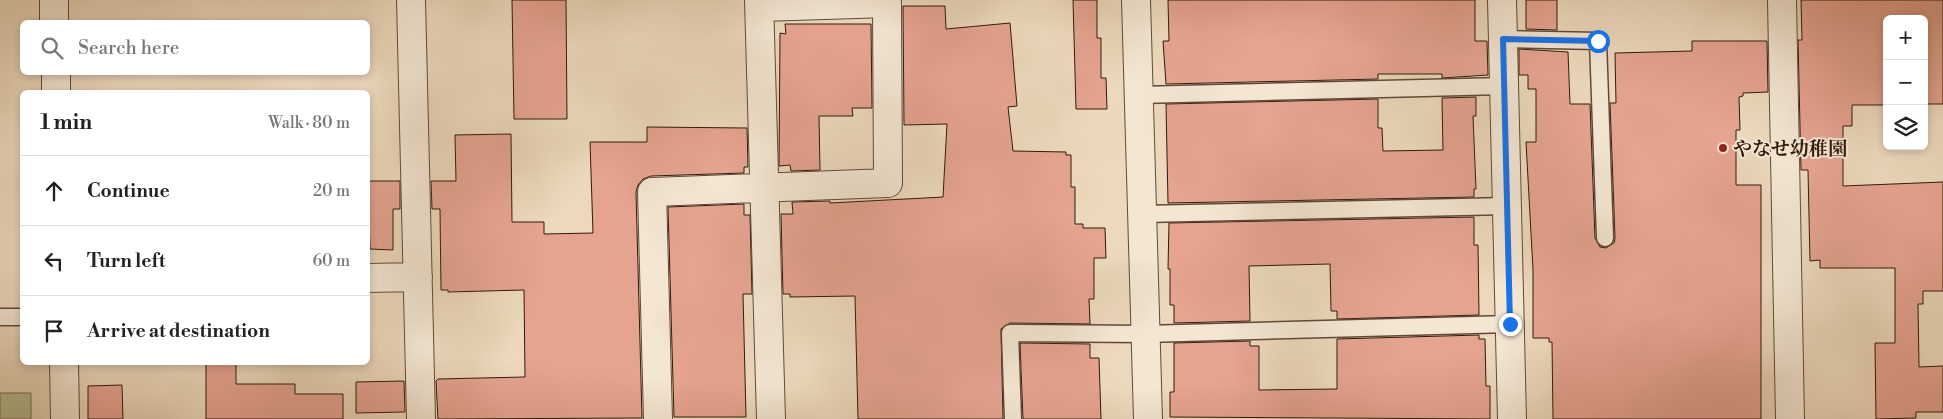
<!DOCTYPE html>
<meta charset="utf-8">
<style>
:root{--surface:#fff;--page:#f2f2f2;--text:#222;--muted:#767676;--line:#e0e0e0}
body{margin:0;font-family:"Libre Bodoni","Noto Serif JP",serif;background:var(--page);color:var(--text)}
.controls{position:absolute;right:15px;top:15px;display:grid;overflow:hidden;border-radius:8px;box-shadow:0 2px 8px #0003}
.controls button{width:45px;height:45px;display:grid;place-items:center;padding:0;border:0;border-bottom:1px solid var(--line);background:var(--surface);color:var(--text);font:25px sans-serif}
.stop{position:absolute;width:15px;height:15px;margin:-11px;border:4px solid #1a73e8;border-radius:50%;background:#fff}
.stop.end{background:#1a73e8;border-color:#fff;box-shadow:0 1px 5px #0008}
.list{margin:0;padding:0;list-style:none}
h2{display:flex;justify-content:space-between;align-items:center;height:65px;margin:0;padding:0 20px;font-size:21px}
h2 small{font-size:16px;font-weight:400;color:var(--muted)}
.list li{display:grid;grid-template-columns:32px 1fr auto;gap:15px;align-items:center;box-sizing:border-box;height:70px;padding:0 20px;border-top:1px solid var(--line)}
.list b{display:block;font-size:19px;white-space:nowrap}
.list em{font-size:16px;font-style:normal;color:var(--muted)}
.icon{flex:none;width:28px;height:28px;fill:none;stroke:currentColor;stroke-width:2;stroke-linecap:round;stroke-linejoin:round}
.map{position:relative;flex:none;width:1943px;height:419px;overflow:hidden}
.search{position:absolute;background:var(--surface);box-shadow:0 2px 8px #0003;left:20px;top:20px;width:350px;height:55px;display:flex;align-items:center;gap:12px;box-sizing:border-box;padding:0 18px;border-radius:8px;color:var(--muted);font-size:19px}
.panel{position:absolute;background:var(--surface);box-shadow:0 2px 8px #0003;left:20px;top:90px;width:350px;height:275px;border-radius:8px}
.map>svg:first-child{display:block}
.green{fill:#b6bf92;stroke:#746c4e}
.building{fill:#e5a390;stroke:#311a0b}
.lines{fill:none;stroke-linecap:round;stroke-linejoin:round}
.service-casing{stroke:#604a37;stroke-width:19}
.minor-casing{stroke:#604a37;stroke-width:30}
.service{stroke:#f3e6d3;stroke-width:16}
.minor{stroke:#f3e6d3;stroke-width:28}
.route{stroke:#1a73e8;stroke-width:6}
.poi-dot{fill:#8f2418;stroke:#f3e6d3;stroke-width:2}
.labels{text-anchor:middle;stroke-width:4;stroke-linejoin:round;paint-order:stroke}
.poi-label{font-size:19px;font-weight:bold;fill:#311a0b;stroke:#f3e6d3;text-anchor:start}
</style>
<div class="map">
<svg width="1943" height="419" viewBox="0 0 1943 419">
<rect width="100%" height="100%" fill="#ecd8bc"/>
<filter id="stains"><feTurbulence type="fractalNoise" baseFrequency=".004" numOctaves="4"/><feColorMatrix values="0 0 0 0 .2 0 0 0 0 .09 0 0 0 0 .02 0 0 0 .5 -.17"/></filter>
<radialGradient id="worn" r=".72"><stop offset=".6" stop-color="#630" stop-opacity="0"/><stop offset="1" stop-color="#630" stop-opacity=".3"/></radialGradient>
<!-- green -->
<path class="green" d="M0,393H31V419H0Z"/>
<!-- building -->
<path class="building" d="M512,0H566L567,119H514Z
M1073,0H1097V38H1101V78H1106L1107,109H1076Z
M1168,0H1475V41H1487L1488,75L1442,78V74H1378V79L1166,84L1163,41H1169Z
M1526,0H1557V30L1526,29Z
M1801,0H1943V104H1924V19H1887V105H1852V126H1843V186L1943,182V291H1923V304H1918L1919,367L1943,366V412H1916V418L1876,419L1875,343H1895V268H1820V260L1810,261L1808,170H1801L1798,40H1802Z
M903,6H945L946,29L1010,23L1017,106L1008,107L1013,151L1066,152V155H1071V187H1075V224H1083V228H1105L1106,258H1094V299H1089L1090,324L1010,323L1001,329L1003,419H858L855,296L790,297V294H783L781,214H793L792,202L830,201V203L943,197L947,124L904,125Z
M785,24H871L872,108H852L853,116H819L820,170L791,171L790,165L779,166L780,33L786,34Z
M1692,41H1767L1768,92L1743,93V96L1739,97L1740,130H1736V185H1761V419H1553L1552,342H1549V338H1533V270L1526,142H1536V89H1528V75H1519V49L1568,52L1570,104H1590L1595,238L1600,247L1606,248L1614,243L1615,238L1610,103H1616L1615,53L1692,51Z
M1476,97V116H1473L1476,189H1474V197L1168,203L1166,104L1378,99V128H1382L1383,151L1443,150L1442,98Z
M647,127L747,128L748,167H744V173L651,176L643,179L638,185L636,192L642,418L438,419L436,381L438,379L525,377L524,290L448,292V290H441L440,209H432L431,181H456L455,135L511,134L512,222H544V234L593,233L590,142H647Z
M368,181H400V209H393V250L370,249Z
M744,204V215H750L752,294H743L746,417H674L668,207Z
M1474,217V245H1478L1479,315L1337,319V311H1331L1330,264L1249,266L1250,321L1174,323V305H1170V269H1168L1169,223Z
M1479,335V339H1485L1486,386H1490V419L1170,417V392H1174V343L1250,341V346H1259V390L1337,389V339Z
M1020,343L1090,344V358H1099L1101,419H1023Z
M206,362H236V384H295V394H343V419H206Z
M404,381L405,412L356,413V382Z
M122,385L123,419H88V386Z"/>
<g class="lines">
<defs>
<path id="service" d="M1503,39L1598,41L1605,238
M1139,95L1504,86
M1142,214L1507,206
M0,317H22
M1013,419L1010,333L1145,334L1510,324"/>
<path id="minor" d="M54,0V22
M411,0L421,419
M759,0L771,419
M1136,0L1148,419
M1502,0L1512,419
M1782,0L1790,419
M56,72V92
M368,278L418,277
M64,362L65,419
M658,419L652,192L888,183L887,3L760,7"/>
</defs>
<!-- service casing -->
<use href="#service" class="service-casing"/>
<!-- minor casing -->
<use href="#minor" class="minor-casing"/>
<!-- service -->
<use href="#service" class="service"/>
<!-- minor -->
<use href="#minor" class="minor"/>
</g>
<g class="lines">
<!-- route -->
<path class="route" d="M1510,324L1503,39L1598,41"/>
</g>
<!-- markers -->
<circle class="poi-dot" cx="1723" cy="148" r="5"/>
<g class="labels">
<!-- poi labels -->
<g class="poi-label">
<text x="1733" y="155">やなせ幼稚園</text>
</g>
</g>
<rect width="100%" height="100%" filter="url(#stains)"/>
<rect width="100%" height="100%" fill="url(#worn)"/>
</svg>
<div class="controls">
<button>+</button>
<button>−</button>
<button><svg class="icon" aria-label="layers" viewBox="0 0 24 24"><path d="M12 4l9 5-9 5-9-5zM3 14l9 5 9-5"/></svg></button>
</div>
<div class="stop" style="left:1598px;top:41px"></div>
<div class="stop end" style="left:1510px;top:324px"></div>
<div class="search"><svg class="icon" aria-label="search" viewBox="0 0 24 24"><circle cx="10" cy="10" r="6"/><path d="M15 15l6 6"/></svg>Search here</div>
<section class="panel">
<h2>1 min<small>Walk · 80 m</small></h2>
<ul class="list">
<li><svg class="icon" aria-label="ahead" viewBox="0 0 24 24"><path d="M12 20V5M6 11l6-6 6 6"/></svg><div><b>Continue</b></div><em>20 m</em></li>
<li><svg class="icon" aria-label="left" viewBox="0 0 24 24"><path d="M17 20v-9H6M10 6l-5 5 5 5"/></svg><div><b>Turn left</b></div><em>60 m</em></li>
<li><svg class="icon" aria-label="arrive" viewBox="0 0 24 24"><path d="M6 21V4h12l-3 4 3 4H6"/></svg><div><b>Arrive at destination</b></div></li>
</ul>
</section>
</div>
